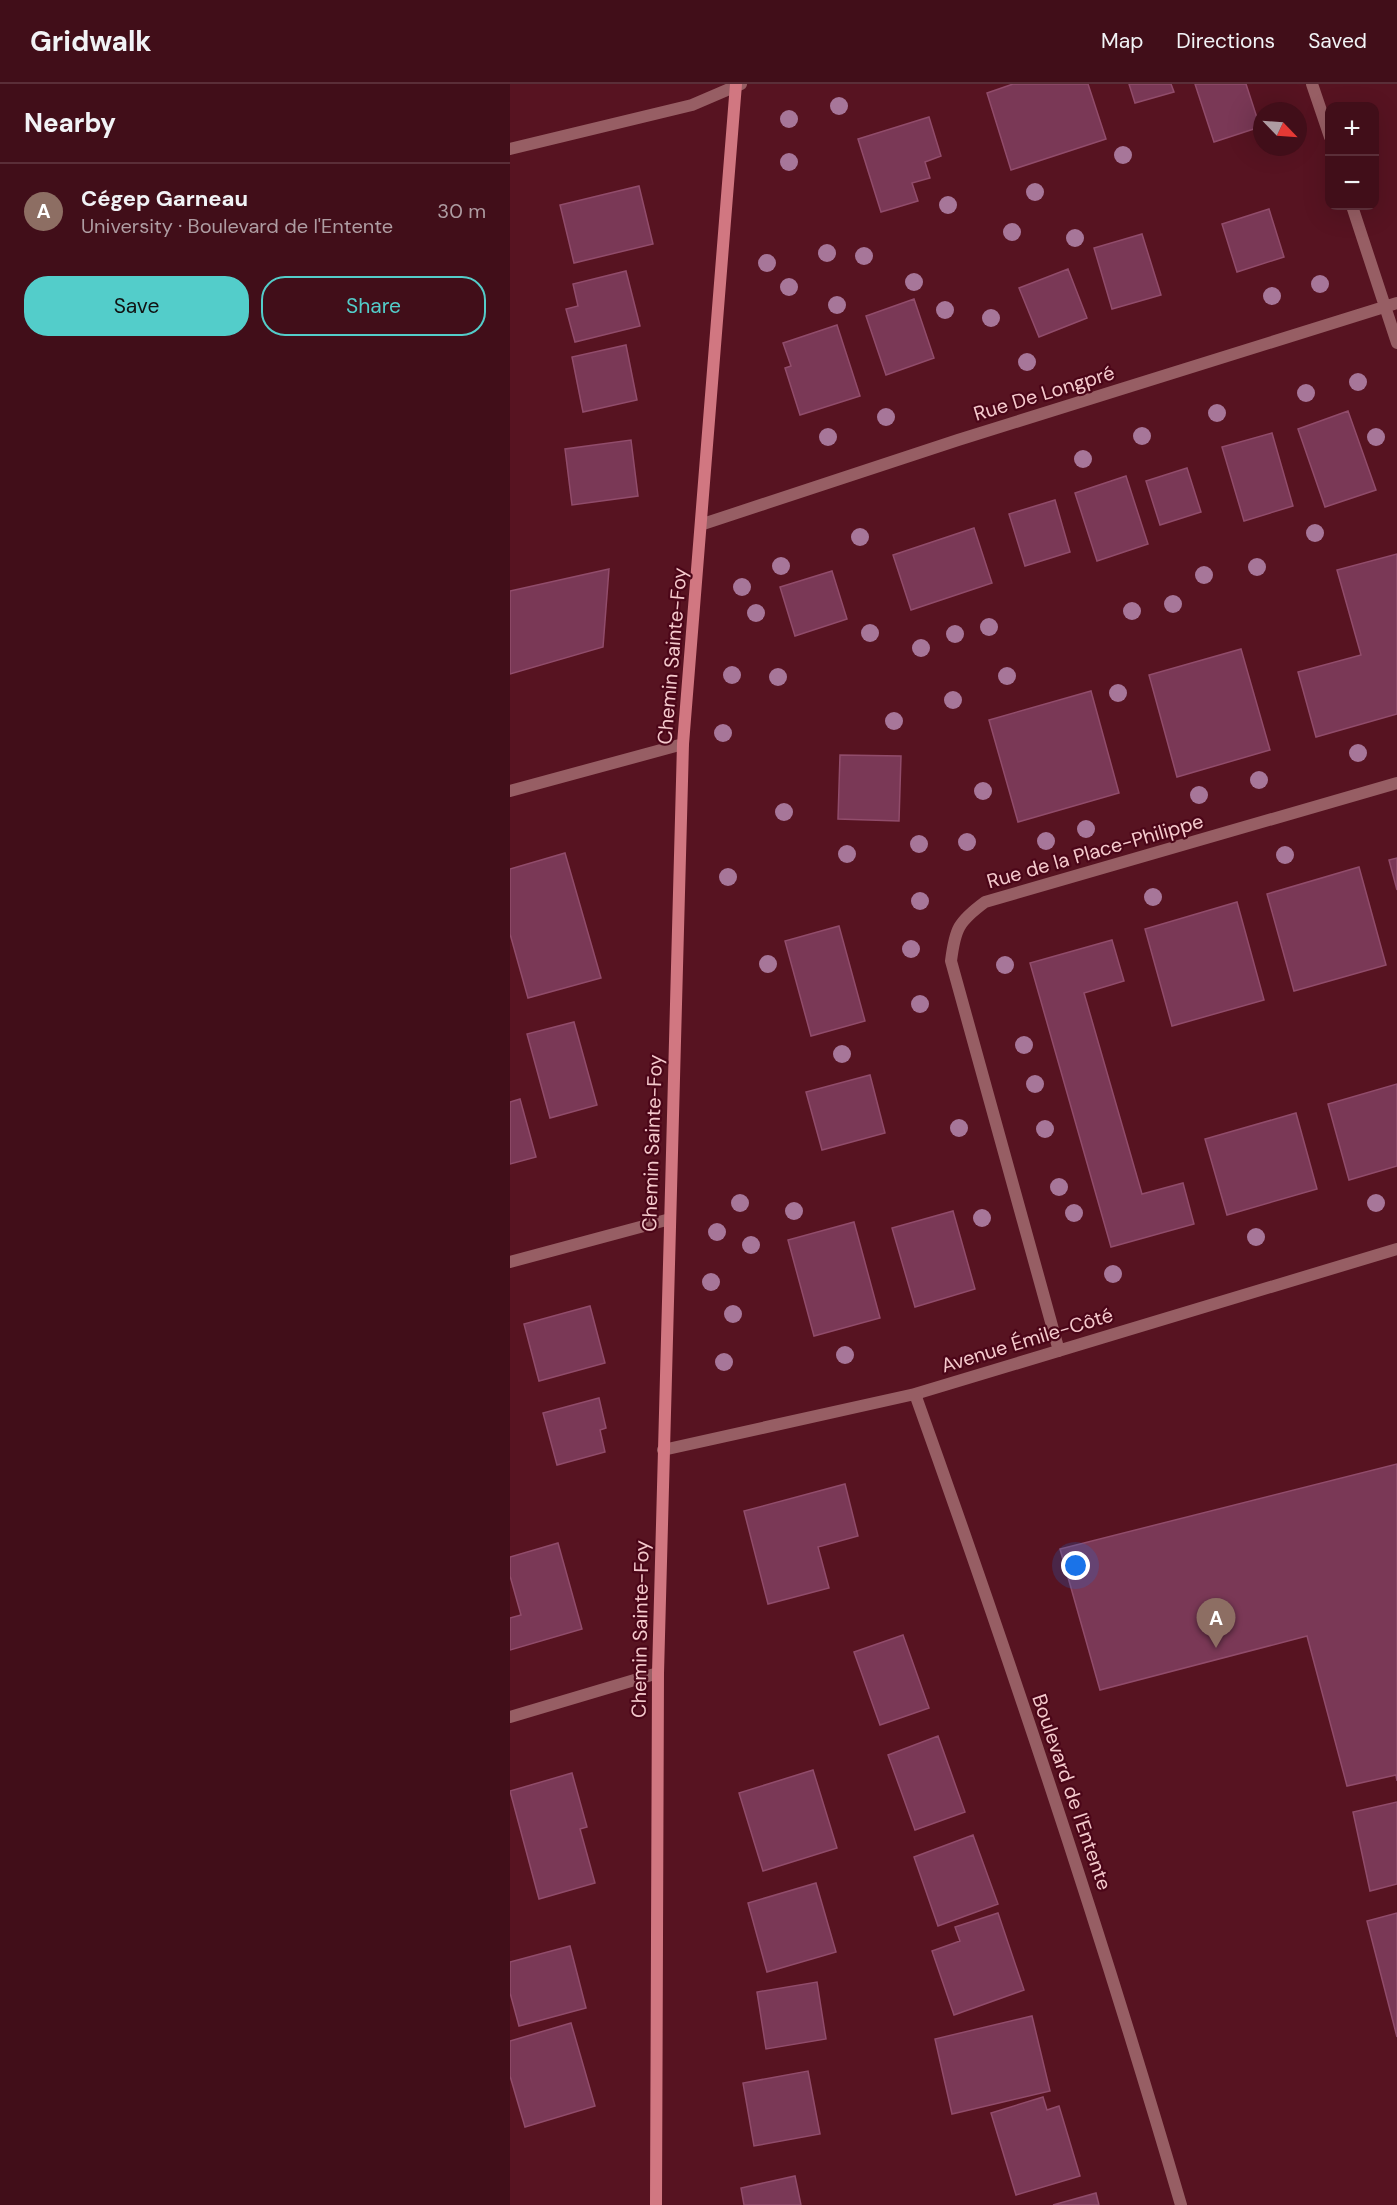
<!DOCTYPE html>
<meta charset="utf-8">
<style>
:root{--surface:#410e19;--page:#481722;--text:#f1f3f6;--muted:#ae9ca2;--line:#5a2e38;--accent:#53cdca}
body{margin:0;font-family:"DM Sans",sans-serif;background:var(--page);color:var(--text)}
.controls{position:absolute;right:18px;top:18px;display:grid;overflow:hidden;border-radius:12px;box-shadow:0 6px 24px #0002}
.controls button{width:54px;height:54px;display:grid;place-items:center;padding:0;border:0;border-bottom:2px solid var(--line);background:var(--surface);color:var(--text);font:30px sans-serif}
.compass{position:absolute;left:743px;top:18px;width:54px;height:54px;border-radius:50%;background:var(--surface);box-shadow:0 6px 24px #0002;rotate:115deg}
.you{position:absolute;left:566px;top:1482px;width:21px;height:21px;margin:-15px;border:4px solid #fff;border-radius:50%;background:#1a73e8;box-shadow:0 0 0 9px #1a73e833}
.badge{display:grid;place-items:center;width:39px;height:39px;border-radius:50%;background:var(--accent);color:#fff;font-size:20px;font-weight:700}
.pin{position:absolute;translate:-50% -50px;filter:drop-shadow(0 2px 3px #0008)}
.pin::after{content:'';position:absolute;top:32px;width:21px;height:18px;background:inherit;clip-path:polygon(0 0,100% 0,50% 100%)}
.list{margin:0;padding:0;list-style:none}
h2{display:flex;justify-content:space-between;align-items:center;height:78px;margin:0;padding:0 24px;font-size:26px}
h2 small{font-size:20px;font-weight:400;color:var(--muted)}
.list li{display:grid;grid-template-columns:39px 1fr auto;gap:18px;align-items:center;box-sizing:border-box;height:96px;padding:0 24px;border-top:2px solid var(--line)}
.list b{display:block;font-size:22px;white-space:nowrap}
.list p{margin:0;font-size:20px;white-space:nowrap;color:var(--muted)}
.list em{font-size:20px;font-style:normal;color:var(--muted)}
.actions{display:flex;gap:12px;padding:18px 24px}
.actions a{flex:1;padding:14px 0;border:2px solid var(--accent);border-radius:24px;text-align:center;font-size:21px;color:var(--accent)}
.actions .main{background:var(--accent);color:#111}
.map{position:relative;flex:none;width:887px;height:2121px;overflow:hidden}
header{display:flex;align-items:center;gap:36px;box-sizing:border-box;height:84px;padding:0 30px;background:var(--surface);border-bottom:2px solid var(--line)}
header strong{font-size:28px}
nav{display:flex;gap:33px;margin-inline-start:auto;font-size:21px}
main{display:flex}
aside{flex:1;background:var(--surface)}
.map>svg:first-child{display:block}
.building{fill:#7a3856;stroke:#914c6b;stroke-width:1.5}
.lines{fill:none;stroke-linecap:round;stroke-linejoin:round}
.minor{stroke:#975e64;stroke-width:12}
.secondary{stroke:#d17781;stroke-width:12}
.tree{fill:#a77699}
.labels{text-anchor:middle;stroke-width:4.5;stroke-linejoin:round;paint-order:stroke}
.street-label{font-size:20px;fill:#f5cacd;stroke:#4b0618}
</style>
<header>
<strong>Gridwalk</strong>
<nav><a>Map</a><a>Directions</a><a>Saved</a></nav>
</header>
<main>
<aside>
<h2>Nearby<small></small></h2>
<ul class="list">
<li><span class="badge" style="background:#8d6e63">A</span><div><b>Cégep Garneau</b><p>University · Boulevard de l'Entente</p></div><em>30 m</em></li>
</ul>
<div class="actions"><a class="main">Save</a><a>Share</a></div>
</aside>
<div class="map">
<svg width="887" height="2121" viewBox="0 0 887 2121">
<rect width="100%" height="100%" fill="#571321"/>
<!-- building -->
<path class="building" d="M503,0H578L596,55L501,86L477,9Z
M619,0H661L664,8L625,19Z
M685,0H736L750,43L704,58Z
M419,33L431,72L415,78L420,94L402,99L408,117L371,128L348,55Z
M129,102L143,160L64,179L50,121Z
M759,125L774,173L727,188L712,140Z
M632,150L651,211L602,225L584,164Z
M558,185L577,234L529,253L509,204Z
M116,187L130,242L65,258L56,225L68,222L63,200Z
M404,215L424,274L376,291L356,232Z
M327,241L350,312L290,331L275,284L281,282L273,259Z
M116,261L127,316L73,328L62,273Z
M838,327L866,406L815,423L788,345Z
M762,349L783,422L734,437L712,363Z
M121,356L128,412L62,421L55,365Z
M677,384L691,428L650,441L636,397Z
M616,392L638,460L587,477L565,409Z
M545,416L560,468L515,482L499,430Z
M464,444L482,499L401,526L383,471Z
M887,470V630L806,653L788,588L851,571L827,486Z
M99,485L93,563L0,590V507Z
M322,487L337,535L285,552L270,503Z
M731,565L760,666L667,693L639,591Z
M581,607L609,709L508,738L479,636Z
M330,671L391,672L389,737L328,735Z
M55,769L91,894L18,914L0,850V785Z
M887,774V806L879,776Z
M849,783L876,881L784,907L757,810Z
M727,818L754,916L662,942L635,845Z
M329,842L355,937L301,952L275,857Z
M602,856L614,897L574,909L632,1110L673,1099L684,1140L601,1163L520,879Z
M64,938L87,1021L40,1034L17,950Z
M360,991L375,1049L312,1066L296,1008Z
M887,1000V1082L839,1096L818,1020Z
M10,1015L26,1073L0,1080V1018Z
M786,1029L807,1105L717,1131L695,1055Z
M443,1127L465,1205L405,1223L382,1144Z
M344,1138L370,1234L304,1252L278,1156Z
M80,1222L95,1279L29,1297L14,1240Z
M89,1314L96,1344L90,1346L95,1368L47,1381L33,1329Z
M887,1380V1697L886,1691L837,1702L797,1552L590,1606L550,1465Z
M887,1380V1697L886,1691L837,1702L797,1552L590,1606L550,1465Z
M335,1400L348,1452L308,1463L319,1504L258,1520L234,1427Z
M48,1459L72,1545L0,1566V1534L11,1531L0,1492V1473Z
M393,1551L419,1624L370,1641L344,1568Z
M428,1652L455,1728L405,1746L378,1671Z
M303,1686L327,1764L253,1787L229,1709Z
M62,1689L77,1743L70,1745L85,1799L29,1815L0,1707Z
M887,1718V1800L860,1807L843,1728Z
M887,1718V1800L860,1807L843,1728Z
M463,1751L488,1820L428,1842L404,1773Z
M306,1799L326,1868L257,1888L238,1819Z
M488,1829L514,1906L444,1931L422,1867L450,1857L445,1843Z
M887,1829V1953L857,1837Z
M887,1829V1953L857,1837Z
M60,1862L76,1924L9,1942L0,1909V1878Z
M307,1898L316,1955L256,1965L247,1908Z
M522,1932L540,2007L442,2030L425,1955Z
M61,1939L85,2022L15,2043L0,1992V1957Z
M298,1987L310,2050L244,2062L233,1999Z
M533,2013L537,2026L549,2022L570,2092L506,2111L481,2029Z
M285,2092L291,2121H234L231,2104Z
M586,2109L589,2121H543Z"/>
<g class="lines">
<!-- minor -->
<path class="minor" d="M802,0L820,53
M0,65L182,21L231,0
M842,122L887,259
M193,440L448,356L887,219
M0,707L173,660
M0,1178L160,1135
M549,1267L441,877C445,845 448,838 475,818L887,699
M405,1310C501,1578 591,1848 671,2121
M153,1366L405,1310L887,1165
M0,1633L148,1589"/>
<!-- secondary -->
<path class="secondary" d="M146,2121L148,1589L173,660L226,0"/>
</g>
<!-- trees -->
<g class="tree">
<circle cx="329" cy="22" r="9"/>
<circle cx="279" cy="35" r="9"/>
<circle cx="613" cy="71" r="9"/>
<circle cx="279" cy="78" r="9"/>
<circle cx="525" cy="108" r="9"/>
<circle cx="438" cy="121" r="9"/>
<circle cx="502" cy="148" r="9"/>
<circle cx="565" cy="154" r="9"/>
<circle cx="317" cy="169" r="9"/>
<circle cx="354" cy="172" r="9"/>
<circle cx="257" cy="179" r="9"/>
<circle cx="404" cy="198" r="9"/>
<circle cx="810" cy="200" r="9"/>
<circle cx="279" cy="203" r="9"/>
<circle cx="762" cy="212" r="9"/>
<circle cx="327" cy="221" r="9"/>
<circle cx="435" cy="226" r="9"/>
<circle cx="481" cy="234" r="9"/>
<circle cx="517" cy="278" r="9"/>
<circle cx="848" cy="298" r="9"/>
<circle cx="796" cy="309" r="9"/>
<circle cx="707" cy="329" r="9"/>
<circle cx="376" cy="333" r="9"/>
<circle cx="632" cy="352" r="9"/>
<circle cx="318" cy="353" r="9"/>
<circle cx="866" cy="353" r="9"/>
<circle cx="573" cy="375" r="9"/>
<circle cx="805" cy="449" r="9"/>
<circle cx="350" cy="453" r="9"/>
<circle cx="271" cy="482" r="9"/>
<circle cx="747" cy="483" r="9"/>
<circle cx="694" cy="491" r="9"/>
<circle cx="232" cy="503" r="9"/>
<circle cx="663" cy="520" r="9"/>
<circle cx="622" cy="527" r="9"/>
<circle cx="246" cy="529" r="9"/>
<circle cx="479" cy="543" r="9"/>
<circle cx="360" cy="549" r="9"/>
<circle cx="445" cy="550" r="9"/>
<circle cx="411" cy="564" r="9"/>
<circle cx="222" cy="591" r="9"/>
<circle cx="497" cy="592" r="9"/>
<circle cx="268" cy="593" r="9"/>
<circle cx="608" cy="609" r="9"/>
<circle cx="443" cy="616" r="9"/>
<circle cx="384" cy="637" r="9"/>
<circle cx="213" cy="649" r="9"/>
<circle cx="848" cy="669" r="9"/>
<circle cx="749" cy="696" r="9"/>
<circle cx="473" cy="707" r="9"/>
<circle cx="689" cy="711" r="9"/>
<circle cx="274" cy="728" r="9"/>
<circle cx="576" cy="745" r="9"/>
<circle cx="536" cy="757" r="9"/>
<circle cx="457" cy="758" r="9"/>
<circle cx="409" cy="760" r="9"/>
<circle cx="337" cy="770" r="9"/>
<circle cx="775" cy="771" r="9"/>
<circle cx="218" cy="793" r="9"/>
<circle cx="643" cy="813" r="9"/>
<circle cx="410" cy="817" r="9"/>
<circle cx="401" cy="865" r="9"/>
<circle cx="258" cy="880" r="9"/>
<circle cx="495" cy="881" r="9"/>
<circle cx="410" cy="920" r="9"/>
<circle cx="514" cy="961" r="9"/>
<circle cx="332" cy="970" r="9"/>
<circle cx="525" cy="1000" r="9"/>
<circle cx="449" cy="1044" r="9"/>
<circle cx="535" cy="1045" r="9"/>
<circle cx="549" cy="1103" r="9"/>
<circle cx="230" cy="1119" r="9"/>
<circle cx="866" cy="1119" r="9"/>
<circle cx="284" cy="1127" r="9"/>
<circle cx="564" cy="1129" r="9"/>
<circle cx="472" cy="1134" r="9"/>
<circle cx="207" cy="1148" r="9"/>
<circle cx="746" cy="1153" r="9"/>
<circle cx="241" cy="1161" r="9"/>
<circle cx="603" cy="1190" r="9"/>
<circle cx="201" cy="1198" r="9"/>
<circle cx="223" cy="1230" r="9"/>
<circle cx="335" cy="1271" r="9"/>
<circle cx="214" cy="1278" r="9"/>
</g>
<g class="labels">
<!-- street labels -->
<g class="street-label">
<text transform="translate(534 309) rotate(-17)" y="7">Rue De Longpré</text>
<text transform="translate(162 572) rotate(-85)" y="7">Chemin Sainte-Foy</text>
<text transform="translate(585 767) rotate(-16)" y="7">Rue de la Place-Philippe</text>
<text transform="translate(142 1059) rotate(-88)" y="7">Chemin Sainte-Foy</text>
<text transform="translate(517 1256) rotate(-17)" y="7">Avenue Émile-Côté</text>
<text transform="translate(130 1545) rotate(-89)" y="7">Chemin Sainte-Foy</text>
<text transform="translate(562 1708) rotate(71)" y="7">Boulevard de l'Entente</text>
</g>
</g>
</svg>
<div class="controls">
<button>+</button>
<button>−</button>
</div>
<svg class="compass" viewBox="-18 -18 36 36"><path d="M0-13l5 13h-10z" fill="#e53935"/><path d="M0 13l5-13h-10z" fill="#ae9ca2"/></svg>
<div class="you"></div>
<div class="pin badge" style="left:706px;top:1564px;background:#8d6e63">A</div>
</div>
</main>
